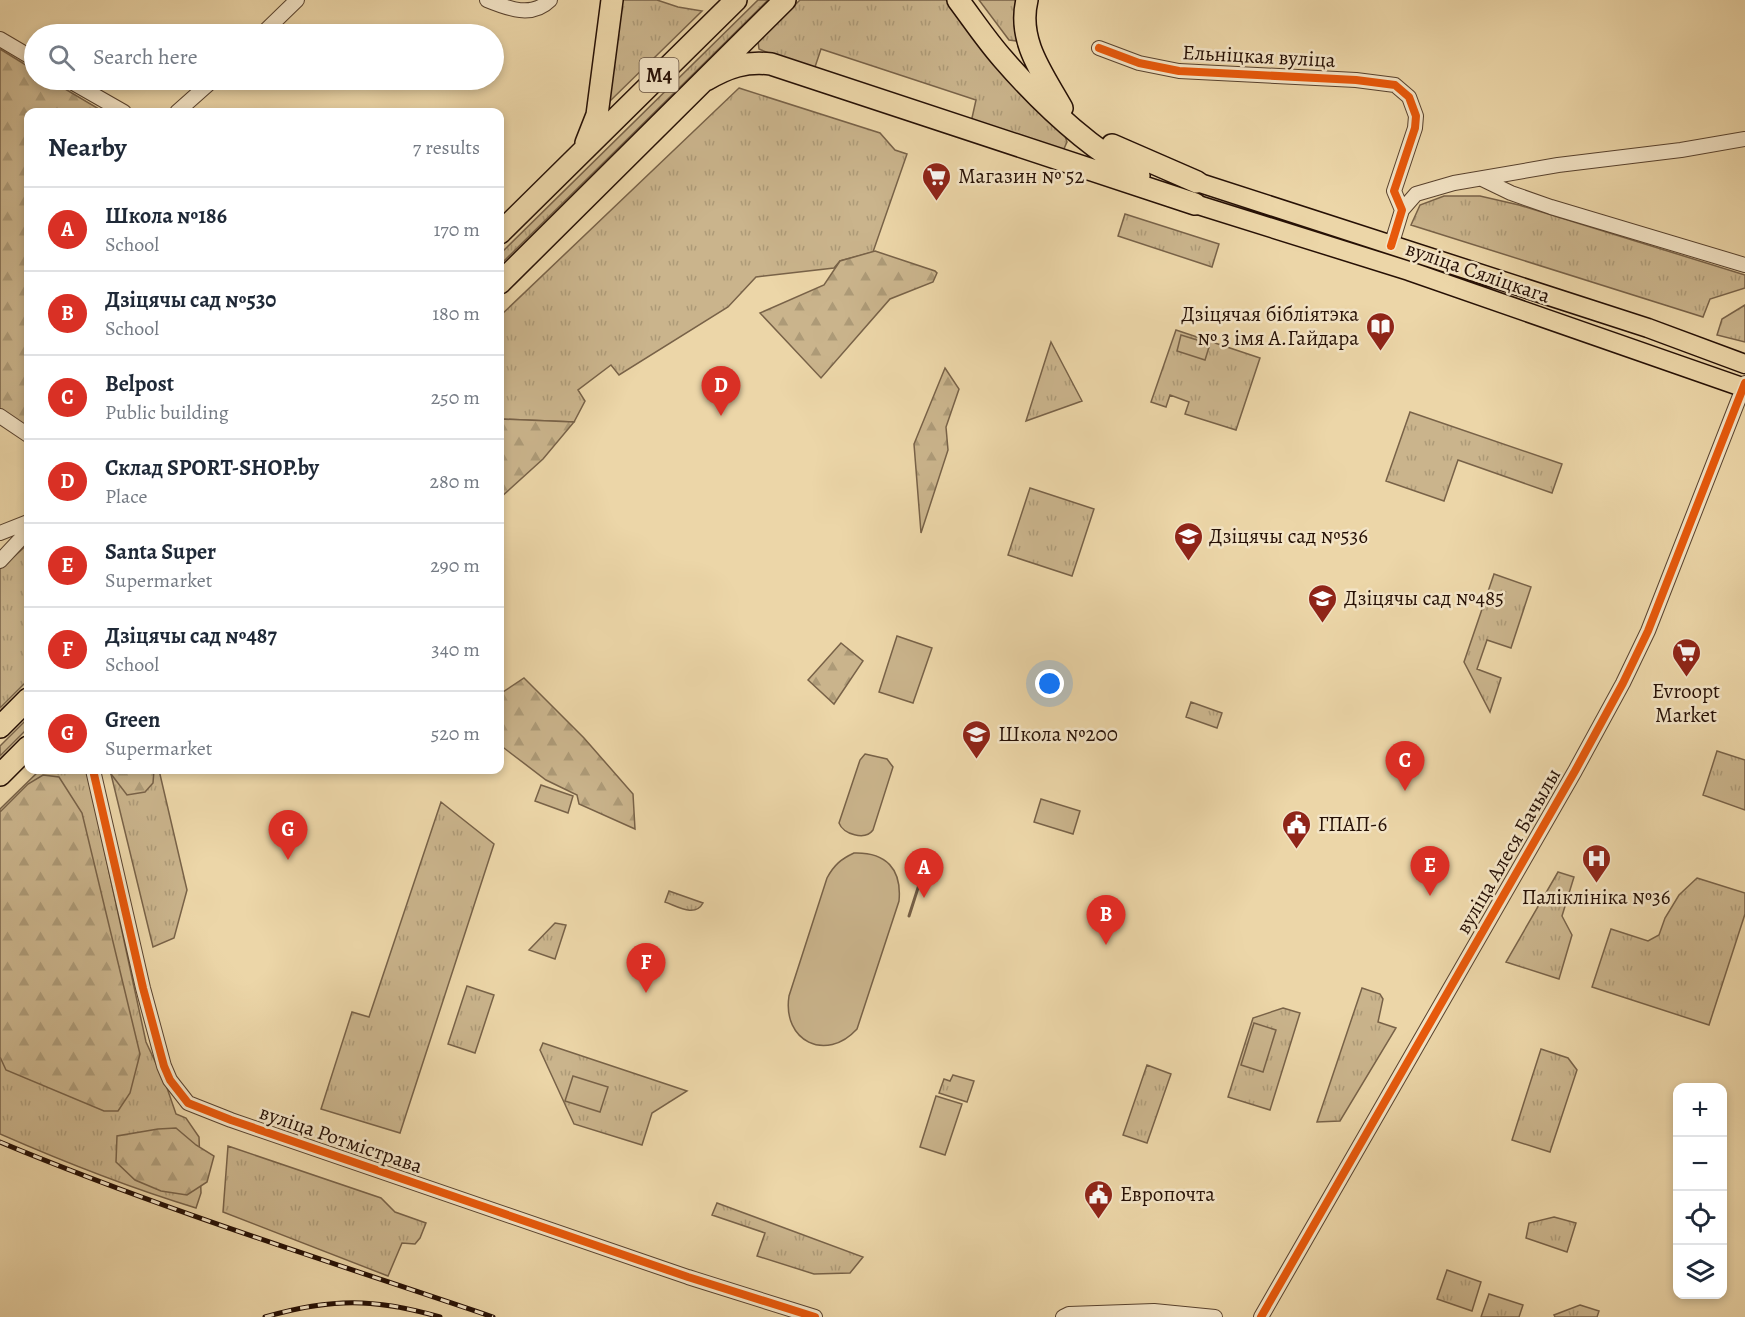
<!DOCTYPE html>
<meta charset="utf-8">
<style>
:root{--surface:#fff;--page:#f6f6f7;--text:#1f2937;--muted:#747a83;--line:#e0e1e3;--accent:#d93025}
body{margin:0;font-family:Alegreya,serif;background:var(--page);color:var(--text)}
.controls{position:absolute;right:18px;bottom:18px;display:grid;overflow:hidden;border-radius:12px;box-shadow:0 3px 9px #0003}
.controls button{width:54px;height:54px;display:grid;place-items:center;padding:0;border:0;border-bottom:2px solid var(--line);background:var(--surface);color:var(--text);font:30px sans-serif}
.you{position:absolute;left:1050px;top:684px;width:21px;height:21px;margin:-15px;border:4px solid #fff;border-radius:50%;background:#1a73e8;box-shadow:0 0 0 9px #1a73e833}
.badge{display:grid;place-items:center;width:39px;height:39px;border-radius:50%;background:var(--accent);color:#fff;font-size:20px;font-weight:700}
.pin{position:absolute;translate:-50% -50px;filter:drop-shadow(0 2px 3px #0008)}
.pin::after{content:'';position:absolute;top:32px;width:21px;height:18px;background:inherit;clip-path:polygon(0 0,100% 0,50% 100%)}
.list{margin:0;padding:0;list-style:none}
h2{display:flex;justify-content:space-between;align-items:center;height:78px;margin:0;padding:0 24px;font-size:26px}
h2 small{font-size:20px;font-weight:400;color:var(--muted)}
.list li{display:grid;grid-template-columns:39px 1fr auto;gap:18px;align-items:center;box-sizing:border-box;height:84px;padding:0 24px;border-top:2px solid var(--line)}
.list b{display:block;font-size:22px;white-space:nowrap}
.list p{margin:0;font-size:20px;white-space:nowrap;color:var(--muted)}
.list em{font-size:20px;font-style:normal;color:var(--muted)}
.icon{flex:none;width:33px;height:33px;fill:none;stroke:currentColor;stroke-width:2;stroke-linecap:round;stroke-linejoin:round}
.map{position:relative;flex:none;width:1745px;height:1317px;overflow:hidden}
.search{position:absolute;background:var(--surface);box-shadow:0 3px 9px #0003;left:24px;top:24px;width:480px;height:66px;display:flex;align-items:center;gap:15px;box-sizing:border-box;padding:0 21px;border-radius:33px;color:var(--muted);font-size:22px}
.panel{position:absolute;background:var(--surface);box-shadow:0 3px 9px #0003;left:24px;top:108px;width:480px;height:666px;border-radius:12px}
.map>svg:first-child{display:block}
.grass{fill:url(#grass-tufts);stroke:#786248;stroke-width:1.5}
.forest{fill:url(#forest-firs);stroke:#786248;stroke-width:1.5}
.pitch{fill:#cab48c;stroke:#786248;stroke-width:1.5}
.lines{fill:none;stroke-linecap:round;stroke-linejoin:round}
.stream{stroke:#755f46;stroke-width:3}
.minor-casing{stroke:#58422e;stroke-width:16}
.major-casing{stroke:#261005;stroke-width:21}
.highway-casing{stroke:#261005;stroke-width:24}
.minor{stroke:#f3e4c6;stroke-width:14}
.major{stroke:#ecd6a8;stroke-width:18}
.highway{stroke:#ecd6a8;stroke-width:21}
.rail-casing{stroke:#261005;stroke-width:5}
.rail{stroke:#f3e4c6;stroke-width:3;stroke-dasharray:9;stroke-linecap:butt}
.cycleway-casing{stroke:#f3e4c6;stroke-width:11}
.cycleway{stroke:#e8590c;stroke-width:8}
.labels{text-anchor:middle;stroke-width:5;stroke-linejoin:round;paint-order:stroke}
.shield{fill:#f3e4c6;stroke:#64503f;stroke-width:1.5}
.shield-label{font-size:20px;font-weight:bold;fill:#261005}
.street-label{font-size:21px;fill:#261005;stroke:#f3e4c6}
.poi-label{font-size:21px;fill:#261005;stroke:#f3e4c6;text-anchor:start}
</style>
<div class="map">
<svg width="1745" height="1317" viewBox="0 0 1745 1317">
<defs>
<pattern id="grass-tufts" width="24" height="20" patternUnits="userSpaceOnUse" patternTransform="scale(1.5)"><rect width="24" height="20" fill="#cab48c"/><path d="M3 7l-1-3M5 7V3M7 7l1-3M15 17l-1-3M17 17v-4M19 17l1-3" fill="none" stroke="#ad9a77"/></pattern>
<pattern id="forest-firs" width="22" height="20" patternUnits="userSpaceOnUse" patternTransform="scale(1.5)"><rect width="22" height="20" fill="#cab48c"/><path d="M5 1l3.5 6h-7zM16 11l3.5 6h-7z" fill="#ad9a77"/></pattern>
</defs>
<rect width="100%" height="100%" fill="#ecd6a8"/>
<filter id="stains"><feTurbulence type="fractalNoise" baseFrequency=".00333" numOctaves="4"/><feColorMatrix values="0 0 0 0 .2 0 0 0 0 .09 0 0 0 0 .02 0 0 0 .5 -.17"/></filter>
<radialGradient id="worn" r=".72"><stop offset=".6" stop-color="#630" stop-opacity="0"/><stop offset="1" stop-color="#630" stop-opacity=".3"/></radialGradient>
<!-- grass -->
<path class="grass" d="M622,0H657L678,7L702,11L608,103Z
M758,0H768L500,265V254Z
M800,0H946L990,58L1063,130L1067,142L1062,153L975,124L972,118L976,100L821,49L815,67L809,70L759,49L758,41Z
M979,0H1016L1014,19L1018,38L1016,41L1009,40Z
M739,88L880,133L895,150L907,154L873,252L840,261L834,268L756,277L728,307L619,375L611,365L578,390L585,401L574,422L500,419V316Z
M1444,196H1480L1519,205L1745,275V288L1710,299L1703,317L1411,225L1420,205Z
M1125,214L1219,244L1212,267L1118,236Z
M1745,305V342L1717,335L1722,319Z
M1176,330L1260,358L1236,430L1185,414L1189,402L1170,395L1166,407L1151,402Z
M1051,342L1082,401L1026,421Z
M1410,412L1562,464L1552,493L1458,460L1444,501L1386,481Z
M1030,488L1094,509L1072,576L1008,555Z
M28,544V680L0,708V569Z
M1494,574L1531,587L1511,648L1487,640L1477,669L1501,678L1490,712L1464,662Z
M1191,702L1222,713L1217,728L1186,717Z
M28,718V728L0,756V746Z
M1717,751L1745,760V810L1703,795Z
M40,770H87L146,1042L166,1085L176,1114L186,1118L199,1137L201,1193L196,1208C130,1188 64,1162 0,1134V809Z
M110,770H159L187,890L174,938L153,947Z
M441,802L494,844L400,1133L321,1109L352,1012L369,1017Z
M1558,872L1574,877L1562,916L1572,935L1559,979L1506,962Z
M1697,878L1745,893V914L1709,1025L1592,987L1611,929L1648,941L1659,935L1665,918L1679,895Z
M669,891L703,903C695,918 677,906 665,902Z
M555,923L566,925L555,959L529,950Z
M467,986L494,995L475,1053L448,1044Z
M1362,988L1380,994L1383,999L1378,1022L1396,1028L1340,1121L1317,1122Z
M1283,1008L1300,1013L1270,1110L1228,1097L1253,1018Z
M543,1043L687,1091L652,1113L642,1145L574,1124L540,1050Z
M1541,1049L1568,1058L1577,1070L1550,1152L1512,1140Z
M1147,1065L1171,1074L1147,1143L1123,1135Z
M953,1075L974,1081L967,1102L939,1093L944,1079L950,1081Z
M228,1146L381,1198L395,1212L426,1223L420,1238L415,1244L402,1243L388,1276L223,1212Z
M717,1203L863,1257L850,1273L814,1274L757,1256L765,1233L712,1215Z
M1554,1217L1576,1223L1567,1252L1526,1238L1529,1223Z
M1447,1270L1481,1282L1472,1311L1437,1299Z
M1489,1294L1523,1305L1519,1317H1481Z
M1580,1305L1599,1311L1597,1317H1555L1554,1315Z"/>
<!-- forest -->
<path class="forest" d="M0,49L34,70V80H50L104,112H28V430L0,409Z
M875,251L935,271L937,273L933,282L890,299L821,378L760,313L824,285L840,261Z
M945,368L959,389L946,427L948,450L921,533L914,444Z
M500,419L574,422L543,459L500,498Z
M841,643L863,661L834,704L808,680Z
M524,678L584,738L633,794L635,829L579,804L577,795L546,780L500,745V694Z
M108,770H154L153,783L145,792L127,795Z
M43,775L59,777L82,813L140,1054L130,1093L118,1111H104L6,1070L0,1057V812L28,784Z
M176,1128L196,1145L214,1156L207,1182L187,1195L161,1191L135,1180L116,1162L117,1136L158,1129Z"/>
<!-- pitch -->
<path class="pitch" d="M1181,335L1210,344L1205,360L1177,351Z
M897,636L932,648L913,703L879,692Z
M865,754L887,759L893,767L873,830C865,841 843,834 839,823L860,760Z
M541,785L573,796L568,813L535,801Z
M1041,799L1080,811L1073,834L1034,822Z
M854,853C886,852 902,869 899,901L857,1029C826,1063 782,1041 789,996L827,878C834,865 841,859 854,853Z
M1254,1023L1276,1030L1263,1072L1241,1065Z
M573,1076L608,1087L600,1112L565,1101Z
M936,1096L962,1104L945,1155L920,1147Z"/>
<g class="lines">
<!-- stream -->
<path class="stream" d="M909,916L925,866"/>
<defs>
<path id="minor" d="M487,0C509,9 532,18 550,0
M262,34L297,0
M0,39L34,59
M1099,48L1139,63L1179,71L1356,80L1395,85L1409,97L1416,116L1415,128L1394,191L1402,210L1391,246
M68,80L124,112
M177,112L213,80
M1482,179L1511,193L1551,207L1745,265
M1402,210L1416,194L1454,183L1558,165L1681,150L1745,139
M0,416L28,435
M0,533L28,522
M0,561L28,531
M93,770L143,988L164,1066L170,1080L188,1103L231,1120L688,1277L815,1317
M1063,1317L1069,1314L1154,1311L1215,1317
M1261,1317L1575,771L1623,683L1648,631L1745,383"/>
<path id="major" d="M1197,182L1648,328L1745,364
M1195,204L1409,271L1745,388"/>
<path id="highway" d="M958,0C973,20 987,41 1003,59C1042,104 1087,146 1139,176
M1027,0C1017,41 1043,74 1062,108
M706,80C728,67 746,61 771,64L1195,204
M586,143L597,115L612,0
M1112,145L1197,182
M500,233L736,0
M500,283L785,0
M0,727L28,699
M0,775L28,747"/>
</defs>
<!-- minor casing -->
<use href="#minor" class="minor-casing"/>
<!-- major casing -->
<use href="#major" class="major-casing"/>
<!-- highway casing -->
<use href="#highway" class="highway-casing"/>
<!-- minor -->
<use href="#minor" class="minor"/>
<!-- major -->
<use href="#major" class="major"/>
<!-- highway -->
<use href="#highway" class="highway"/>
<defs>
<path id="rail" d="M0,1142C161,1209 328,1261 493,1317
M265,1317C331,1298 374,1298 440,1317"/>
</defs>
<!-- rail casing -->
<use href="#rail" class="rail-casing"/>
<!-- rail -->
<use href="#rail" class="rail"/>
<defs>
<path id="cycleway" d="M1099,48L1139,63L1179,71L1356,80L1395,85L1409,97L1416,116L1415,128L1394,191L1402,210L1391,246
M93,770L143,988L164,1066L170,1080L188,1103L231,1120L688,1277L815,1317
M1261,1317L1575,771L1623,683L1648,631L1745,383"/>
</defs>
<!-- cycleway casing -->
<use href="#cycleway" class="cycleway-casing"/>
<!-- cycleway -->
<use href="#cycleway" class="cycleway"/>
</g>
<!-- icons -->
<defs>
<symbol id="supermarket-pin" viewBox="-11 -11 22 30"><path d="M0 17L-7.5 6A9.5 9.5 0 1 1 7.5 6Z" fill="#8f2418" stroke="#f3e4c6"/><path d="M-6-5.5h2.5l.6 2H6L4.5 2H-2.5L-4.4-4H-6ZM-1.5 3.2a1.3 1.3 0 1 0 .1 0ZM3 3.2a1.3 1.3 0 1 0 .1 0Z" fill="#fff"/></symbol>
<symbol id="library-pin" viewBox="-11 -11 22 30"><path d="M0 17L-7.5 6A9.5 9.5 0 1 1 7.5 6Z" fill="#8f2418" stroke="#f3e4c6"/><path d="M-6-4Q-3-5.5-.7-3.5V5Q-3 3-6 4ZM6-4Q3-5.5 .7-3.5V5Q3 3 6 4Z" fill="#fff"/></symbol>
<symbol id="school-pin" viewBox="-11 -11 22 30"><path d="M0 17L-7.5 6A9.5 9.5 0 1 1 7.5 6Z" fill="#8f2418" stroke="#f3e4c6"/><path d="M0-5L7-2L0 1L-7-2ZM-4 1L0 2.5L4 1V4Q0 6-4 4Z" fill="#fff"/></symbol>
<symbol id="civic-pin" viewBox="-11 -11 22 30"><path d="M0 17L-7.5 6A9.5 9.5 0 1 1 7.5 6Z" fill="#8f2418" stroke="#f3e4c6"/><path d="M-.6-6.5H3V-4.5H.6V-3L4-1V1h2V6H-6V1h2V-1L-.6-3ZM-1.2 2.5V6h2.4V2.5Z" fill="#fff"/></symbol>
<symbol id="hospital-pin" viewBox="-11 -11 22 30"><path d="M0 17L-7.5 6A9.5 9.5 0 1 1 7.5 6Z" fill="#8f2418" stroke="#f3e4c6"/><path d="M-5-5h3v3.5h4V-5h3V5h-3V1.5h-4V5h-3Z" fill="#fff"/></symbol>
</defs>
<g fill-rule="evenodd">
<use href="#supermarket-pin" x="920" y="160" width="33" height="45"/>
<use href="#library-pin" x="1364" y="310" width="33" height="45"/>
<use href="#school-pin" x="1172" y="520" width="33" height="45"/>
<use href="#school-pin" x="1306" y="582" width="33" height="45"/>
<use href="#supermarket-pin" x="1670" y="636" width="33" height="45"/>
<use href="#school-pin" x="960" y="718" width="33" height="45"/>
<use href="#civic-pin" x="1280" y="808" width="33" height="45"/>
<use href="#hospital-pin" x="1580" y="842" width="33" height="45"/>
<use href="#civic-pin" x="1082" y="1178" width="33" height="45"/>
</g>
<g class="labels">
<!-- shield labels -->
<rect class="shield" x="639.5" y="58" width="39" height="34" rx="4.5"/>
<g class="shield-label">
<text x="659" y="82">М4</text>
</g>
<!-- street labels -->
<g class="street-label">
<text transform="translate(1259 56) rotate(3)" y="7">Ельніцкая вуліца</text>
<text transform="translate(1478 272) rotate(19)" y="7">вуліца Сяліцкага</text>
<text transform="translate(1508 851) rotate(-60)" y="7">вуліца Алеся Бачылы</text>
<text transform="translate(341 1139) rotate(19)" y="7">вуліца Ротмістрава</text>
</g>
<!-- poi labels -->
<g class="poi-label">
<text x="958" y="183">Магазин № 52</text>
<text x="1359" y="321" text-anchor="end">Дзіцячая бібліятэка<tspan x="1359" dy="24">№ 3 імя А.Гайдара</tspan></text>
<text x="1209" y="543">Дзіцячы сад №536</text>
<text x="1344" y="605">Дзіцячы сад №485</text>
<text x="1686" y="698" text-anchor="middle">Evroopt<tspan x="1686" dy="24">Market</tspan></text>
<text x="998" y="741">Школа №200</text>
<text x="1318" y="831">ГПАП-6</text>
<text x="1596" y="904" text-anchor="middle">Паліклініка №36</text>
<text x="1120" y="1201">Европочта</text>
</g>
</g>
<rect width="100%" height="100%" filter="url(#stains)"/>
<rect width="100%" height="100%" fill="url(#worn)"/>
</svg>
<div class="controls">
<button>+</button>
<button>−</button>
<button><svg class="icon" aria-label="locate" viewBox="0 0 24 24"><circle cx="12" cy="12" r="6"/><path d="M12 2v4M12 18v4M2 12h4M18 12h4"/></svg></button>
<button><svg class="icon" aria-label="layers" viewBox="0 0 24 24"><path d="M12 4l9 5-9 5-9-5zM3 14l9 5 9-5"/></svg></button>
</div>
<div class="you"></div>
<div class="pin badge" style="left:924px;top:898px">A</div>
<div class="pin badge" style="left:1106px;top:945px">B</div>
<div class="pin badge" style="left:1405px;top:791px">C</div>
<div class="pin badge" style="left:721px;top:416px">D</div>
<div class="pin badge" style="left:1430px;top:896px">E</div>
<div class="pin badge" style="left:646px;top:993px">F</div>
<div class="pin badge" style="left:288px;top:860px">G</div>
<div class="search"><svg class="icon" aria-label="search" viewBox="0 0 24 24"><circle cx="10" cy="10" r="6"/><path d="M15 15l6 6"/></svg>Search here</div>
<section class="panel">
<h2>Nearby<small>7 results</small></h2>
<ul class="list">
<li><span class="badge">A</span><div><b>Школа №186</b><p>School</p></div><em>170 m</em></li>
<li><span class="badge">B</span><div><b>Дзіцячы сад №530</b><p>School</p></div><em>180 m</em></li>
<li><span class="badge">C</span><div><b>Belpost</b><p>Public building</p></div><em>250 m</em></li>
<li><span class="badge">D</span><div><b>Склад SPORT-SHOP.by</b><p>Place</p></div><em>280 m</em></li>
<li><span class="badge">E</span><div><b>Santa Super</b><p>Supermarket</p></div><em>290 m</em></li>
<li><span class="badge">F</span><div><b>Дзіцячы сад №487</b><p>School</p></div><em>340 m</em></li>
<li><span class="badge">G</span><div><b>Green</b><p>Supermarket</p></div><em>520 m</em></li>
</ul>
</section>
</div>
